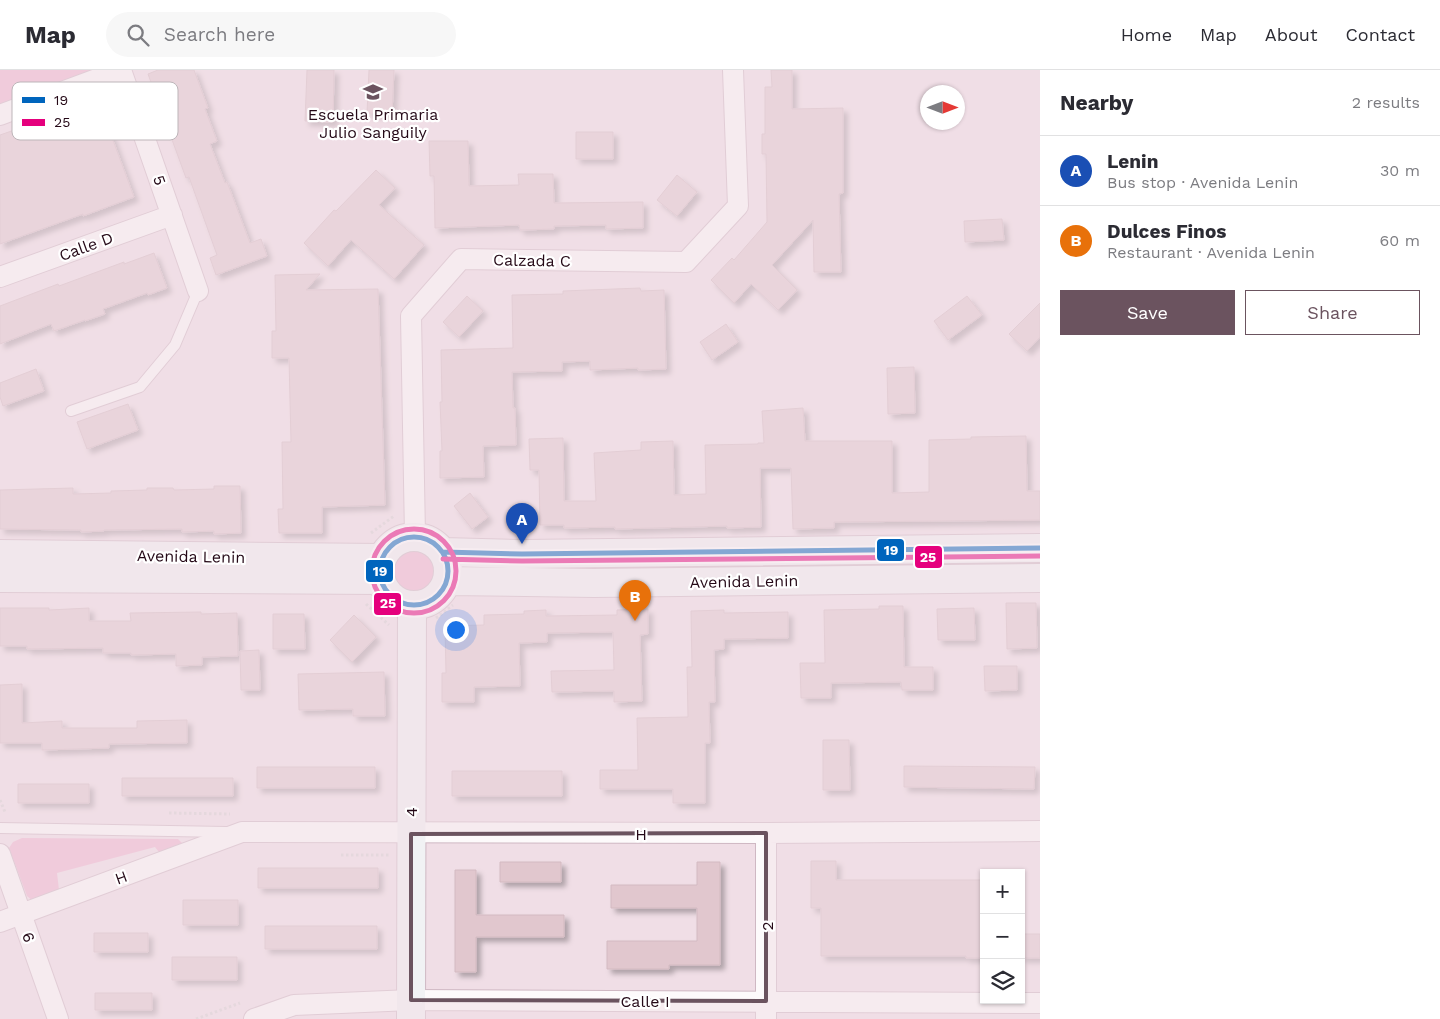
<!DOCTYPE html>
<meta charset="utf-8">
<style>
:root{--surface:#fff;--page:#f7f7f7;--text:#2b2b33;--muted:#7c7c81;--line:#e1e1e2;--accent:#6b535f}
body{margin:0;font-family:"Work Sans",sans-serif;background:var(--page);color:var(--text)}
.controls{position:absolute;right:15px;bottom:15px;display:grid;overflow:hidden;border-radius:0px;box-shadow:0 1px 4px #0004}
.controls button{width:45px;height:45px;display:grid;place-items:center;padding:0;border:0;border-bottom:1px solid var(--line);background:var(--surface);color:var(--text);font:25px sans-serif}
.compass{position:absolute;left:920px;top:15px;width:45px;height:45px;border-radius:50%;background:var(--surface);box-shadow:0 1px 4px #0004;rotate:90deg}
.you{position:absolute;left:455px;top:559px;width:18px;height:18px;margin:-12px;border:4px solid #fff;border-radius:50%;background:#1a73e8;box-shadow:0 0 0 8px #1a73e833}
.badge{display:grid;place-items:center;width:32px;height:32px;border-radius:50%;background:var(--accent);color:#fff;font-size:16px;font-weight:700}
.pin{position:absolute;translate:-50% -41px;filter:drop-shadow(0 1px 2px #0008)}
.pin::after{content:'';position:absolute;top:26px;width:18px;height:15px;background:inherit;clip-path:polygon(0 0,100% 0,50% 100%)}
.list{margin:0;padding:0;list-style:none}
h2{display:flex;justify-content:space-between;align-items:center;height:65px;margin:0;padding:0 20px;font-size:21px}
h2 small{font-size:16px;font-weight:400;color:var(--muted)}
.list li{display:grid;grid-template-columns:32px 1fr auto;gap:15px;align-items:center;box-sizing:border-box;height:70px;padding:0 20px;border-top:1px solid var(--line)}
.list b{display:block;font-size:19px;white-space:nowrap}
.list p{margin:0;font-size:16px;white-space:nowrap;color:var(--muted)}
.list em{font-size:16px;font-style:normal;color:var(--muted)}
.actions{display:flex;gap:10px;padding:15px 20px}
.actions a{flex:1;padding:11px 0;border:1px solid var(--accent);border-radius:0px;text-align:center;font-size:18px;color:var(--accent)}
.actions .main{background:var(--accent);color:#fff}
.icon{flex:none;width:28px;height:28px;fill:none;stroke:currentColor;stroke-width:2;stroke-linecap:round;stroke-linejoin:round}
.map{position:relative;flex:none;width:1040px;height:949px;overflow:hidden}
header{display:flex;align-items:center;gap:30px;box-sizing:border-box;height:70px;padding:0 25px;background:var(--surface);border-bottom:1px solid var(--line)}
header strong{font-size:24px}
nav{display:flex;gap:28px;margin-inline-start:auto;font-size:18px}
.search{width:350px;height:45px;background:var(--page);display:flex;align-items:center;gap:12px;box-sizing:border-box;padding:0 18px;border-radius:28px;color:var(--muted);font-size:19px}
main{display:flex}
aside{flex:1;background:var(--surface)}
.map>svg:first-child{display:block}
.green{fill:#efb4cf}
.building{fill:#e1c7ce;stroke:#d3bac1;filter:url(#shadow)}
.lines{fill:none;stroke-linecap:round;stroke-linejoin:round}
.lane-casing{stroke:#cfb8c3;stroke-width:12}
.street-casing{stroke:#cfb8c3;stroke-width:22}
.secondary-casing{stroke:#cfb8c3;stroke-width:30}
.path{stroke:#d7d0d3;stroke-width:3;stroke-dasharray:2.5 2.5;stroke-linecap:butt}
.lane{stroke:#fdfafb;stroke-width:10}
.street{stroke:#fdfafb;stroke-width:20}
.secondary{stroke:#f1f2f4;stroke-width:28}
.bus-1-casing{stroke:#fff;stroke-width:9}
.bus-2-casing{stroke:#fff;stroke-width:9}
.bus-1{stroke:#0065bd;stroke-width:5}
.bus-2{stroke:#e5007d;stroke-width:5}
.marked{fill:none;stroke:#6b535f;stroke-width:4;stroke-linejoin:round}
.labels{text-anchor:middle;stroke-width:4.5;stroke-linejoin:round;paint-order:stroke}
.poi-label{font-size:16px;fill:#240816;stroke:#fff}
.street-label{font-size:16px;fill:#240816;stroke:#fff}
.key{fill:#fff;stroke:#bdb5b9;stroke-width:1}
.key-label{font-size:14px;fill:#240816}
.line-badge{stroke:#fff;stroke-width:2}
.badge-label{font-size:14px;text-anchor:middle;font-weight:bold;fill:#fff}
</style>
<header>
<strong>Map</strong>
<div class="search"><svg class="icon" aria-label="search" viewBox="0 0 24 24"><circle cx="10" cy="10" r="6"/><path d="M15 15l6 6"/></svg>Search here</div>
<nav><a>Home</a><a>Map</a><a>About</a><a>Contact</a></nav>
</header>
<main>
<div class="map">
<svg width="1040" height="949" viewBox="0 0 1040 949">
<defs>
<filter id="shadow"><feDropShadow dx="4.5" dy="4.5" stdDeviation="2.5" flood-color="#0004"/></filter>
</defs>
<rect width="100%" height="100%" fill="#f0dee6"/>
<!-- green -->
<path class="green" d="M0,0H96L0,36Z
M388 500a27 27 0 1 1 54 0a27 27 0 1 1-54 0Z
M22,768L178,769L182,773V777L162,786L155,777L57,803L59,820L35,833L27,826L9,778L13,772Z"/>
<!-- building -->
<path class="building" d="M158,0H194L208,38L205,39L217,71L210,74L225,113L227,112L250,173L261,169L267,186L216,205L210,188L217,185L189,107L186,108L148,4Z
M307,0H334L333,52L305,51Z
M369,0H394L392,44L367,43Z
M771,0H792V39L843,38V123L839,124L841,202H814L813,150L772,195L797,220L778,240L751,214L734,233L711,210L732,188L734,190L767,152L766,84H762V64H765V17H772Z
M97,27L134,127L83,146V144L0,174V65L78,38L77,35Z
M576,62H613V89H576Z
M429,71H468L469,116L519,115L518,104H553L554,133L643,132V158L606,159V155L554,156V159L520,160L519,155L435,158L434,106H430Z
M376,100L395,118L379,135L424,175L394,209L351,170L328,196L304,173L334,140L336,141Z
M677,105L697,122L677,146L657,130Z
M1002,149L1004,170L965,172L964,151Z
M154,183L167,218L148,225L147,223L103,239L105,244L85,251V250L54,261L51,254L0,274V236L58,214L59,216L124,192V194Z
M320,204L306,220L378,219L385,435L322,437V463H279L278,439H283L282,372H291L289,288H272V261H276L275,205Z
M640,218L641,221L664,220L666,299L638,300V298L590,300V291L562,292V301L512,302L513,338H515L516,375L483,376L484,407L440,408V381H442L440,332H442L441,280L513,278L512,225L563,224V221Z
M467,226L483,241L459,267L443,252Z
M967,226L982,245L948,270L934,251Z
M1040,233V267L1027,281L1009,264Z
M726,254L738,272L712,290L700,272Z
M914,297L915,343L888,344L887,298Z
M36,299L44,321L3,336L0,327V313Z
M128,334L138,360L87,379L77,352Z
M803,338L805,371H892V423L929,422V370L971,369V367L1026,366L1027,421H1040V450L834,452V458L793,459L791,398H760L761,457L727,458V456L615,459V457L564,458V455H540L539,400H530L529,369L563,368L564,431H596L594,383L641,380V372L673,371L674,425L706,424L705,375L758,374V373H764L762,341Z
M214,416H240L241,463L214,464V461L182,462V459L104,460V461L81,462V460L0,459V420L73,418V424L111,423V421L147,420V418H173L174,420L214,419Z
M470,423L488,447L472,459L454,436Z
M1006,533H1036L1037,578L1007,579Z
M879,536H903L904,597H933V620H902L901,612L831,613V628H801L800,593H825L824,540L879,539Z
M0,538H49V540L89,538V551H131L130,543L201,542V544L237,543L238,586L202,587V595L176,596V584L131,585V583H103V578L27,579V576H0Z
M974,538L975,570H938L937,539Z
M648,539V564L640,565L642,631L614,632V621L552,622L551,601L614,600L613,562L547,563V572L519,573L520,616L474,617V632H442V603H446L445,556L484,555V545L524,544V541L546,540V546L617,545V540Z
M724,540V543L788,542V568L724,569V579L714,580L715,632H709L710,673H705V733H673V719H600V700H638L637,648L688,647L687,597H692L691,541Z
M273,544H304L305,579H273Z
M354,545L376,567L352,592L330,570Z
M259,580L260,620H241L240,581Z
M984,596H1017V620L985,621Z
M384,602L385,646H353V639L299,640L298,604Z
M22,614V653L62,651V658H137V651L187,650V673L109,674V678L42,680V673H0V615Z
M823,670H849L850,720H823Z
M904,696L1035,697L1034,719L904,717Z
M257,697H375V718H257Z
M452,701H562V726H452Z
M122,708H233V726H122Z
M18,714H89V733H18Z
M811,791H836V810H984V888H966V886H821V838H811Z
M500,792H561V812H500Z
M697,792H720V895H669V899H607V871H697V838H611V815H697Z
M258,798H378V818H258Z
M455,800H476V845H564V867H476V902H455Z
M183,830H238V855H183Z
M265,856H377V879H265Z
M94,863H148V882H94Z
M1021,864H1040V888H1021Z
M172,887H237V910H172Z
M95,923H152V940H95Z"/>
<g class="lines">
<defs>
<path id="lane" d="M71,341L140,317L175,275L198,221
M0,758L226,762"/>
<path id="street" d="M121,0L198,221
M0,45L121,0
M0,207L172,145
M415,466L411,246L461,189L686,192L738,136L733,0
M0,784L58,949
M0,852L242,762L766,763L1040,761
M254,949L294,935L411,930L1040,933
M766,949V763"/>
<path id="secondary" d="M380 501a34 34 0 1 1 68 0a34 34 0 1 1-68 0Z
M443,482L522,484L1040,478
M0,484L382,488
M0,508L381,510
M447,511L594,513L1040,508
M411,949L412,535"/>
</defs>
<!-- lane casing -->
<use href="#lane" class="lane-casing"/>
<!-- street casing -->
<use href="#street" class="street-casing"/>
<!-- secondary casing -->
<use href="#secondary" class="secondary-casing"/>
<!-- path -->
<path class="path" d="M371,463L394,446
M366,534L389,555
M436,548L453,535
M0,730L5,742
M169,743L230,744
M341,785H389
M196,949L240,933"/>
<!-- lane -->
<use href="#lane" class="lane"/>
<!-- street -->
<use href="#street" class="street"/>
<!-- secondary -->
<use href="#secondary" class="secondary"/>
<defs>
<path id="bus-1" d="M380 501a34 34 0 1 1 68 0a34 34 0 1 1-68 0Z
M443,482L522,484L1040,478"/>
<path id="bus-2" d="M372 501a42 42 0 1 1 84 0a42 42 0 1 1-84 0Z
M443,489L522,491L1040,486"/>
</defs>
<!-- bus-1 casing -->
<use href="#bus-1" class="bus-1-casing"/>
<!-- bus-2 casing -->
<use href="#bus-2" class="bus-2-casing"/>
<!-- bus-1 -->
<use href="#bus-1" class="bus-1"/>
<!-- bus-2 -->
<use href="#bus-2" class="bus-2"/>
</g>
<!-- marked area -->
<path d="M0 0H1040V949H0ZM766,763V931L411,930V764Z" fill="#f0dee6" fill-opacity=".55" fill-rule="evenodd"/>
<path class="marked" d="M766,763V931L411,930V764Z"/>
<!-- icons -->
<defs>
<symbol id="school-bare" viewBox="-9 -9 18 18"><path d="M0-5L7-2L0 1L-7-2ZM-4 1L0 2.5L4 1V4Q0 6-4 4Z" fill="#6b535f" stroke="#fff" stroke-width="2.5" paint-order="stroke"/></symbol>
</defs>
<g fill-rule="evenodd">
<use href="#school-bare" x="359" y="8" width="28" height="28"/>
</g>
<g class="labels">
<!-- poi labels -->
<g class="poi-label">
<text x="373" y="50">Escuela Primaria<tspan x="373" dy="18">Julio Sanguily</tspan></text>
</g>
<!-- street labels -->
<g class="street-label">
<text transform="translate(160 110) rotate(70)" y="6">5</text>
<text transform="translate(86 176) rotate(-20)" y="6">Calle D</text>
<text transform="translate(532 190) rotate(1)" y="6">Calzada C</text>
<text transform="translate(191 486) rotate(1)" y="6">Avenida Lenin</text>
<text transform="translate(744 511) rotate(-1)" y="6">Avenida Lenin</text>
<text transform="translate(411 742) rotate(-90)" y="6">4</text>
<text x="641" y="770">H</text>
<text transform="translate(121 807) rotate(-20)" y="6">H</text>
<text transform="translate(767 856) rotate(-90)" y="6">2</text>
<text transform="translate(29 867) rotate(70)" y="6">6</text>
<text x="645" y="937">Calle I</text>
</g>
</g>
<!-- legend -->
<rect x="12" y="12" width="166" height="58" rx="8" class="key"/>
<rect x="22" y="27" width="23" height="6" fill="#0065bd"/>
<rect x="22" y="49" width="23" height="7" fill="#e5007d"/>
<g class="key-label">
<text x="54" y="35">19</text>
<text x="54" y="57">25</text>
</g>
<g class="line-badge">
<rect x="876" y="468" width="29" height="24" rx="5" fill="#0065bd"/>
<rect x="914" y="475" width="29" height="24" rx="5" fill="#e5007d"/>
<rect x="365" y="489" width="29" height="24" rx="5" fill="#0065bd"/>
<rect x="373" y="522" width="29" height="24" rx="5" fill="#e5007d"/>
</g>
<g class="badge-label">
<text x="891" y="485">19</text>
<text x="928" y="492">25</text>
<text x="380" y="506">19</text>
<text x="388" y="538">25</text>
</g>
</svg>
<div class="controls">
<button>+</button>
<button>−</button>
<button><svg class="icon" aria-label="layers" viewBox="0 0 24 24"><path d="M12 4l9 5-9 5-9-5zM3 14l9 5 9-5"/></svg></button>
</div>
<svg class="compass" viewBox="-18 -18 36 36"><path d="M0-13l5 13h-10z" fill="#e53935"/><path d="M0 13l5-13h-10z" fill="#7c7c81"/></svg>
<div class="you"></div>
<div class="pin badge" style="left:522px;top:474px;background:#1a4fb4">A</div>
<div class="pin badge" style="left:635px;top:551px;background:#e8710a">B</div>
</div>
<aside>
<h2>Nearby<small>2 results</small></h2>
<ul class="list">
<li><span class="badge" style="background:#1a4fb4">A</span><div><b>Lenin</b><p>Bus stop · Avenida Lenin</p></div><em>30 m</em></li>
<li><span class="badge" style="background:#e8710a">B</span><div><b>Dulces Finos</b><p>Restaurant · Avenida Lenin</p></div><em>60 m</em></li>
</ul>
<div class="actions"><a class="main">Save</a><a>Share</a></div>
</aside>
</main>
